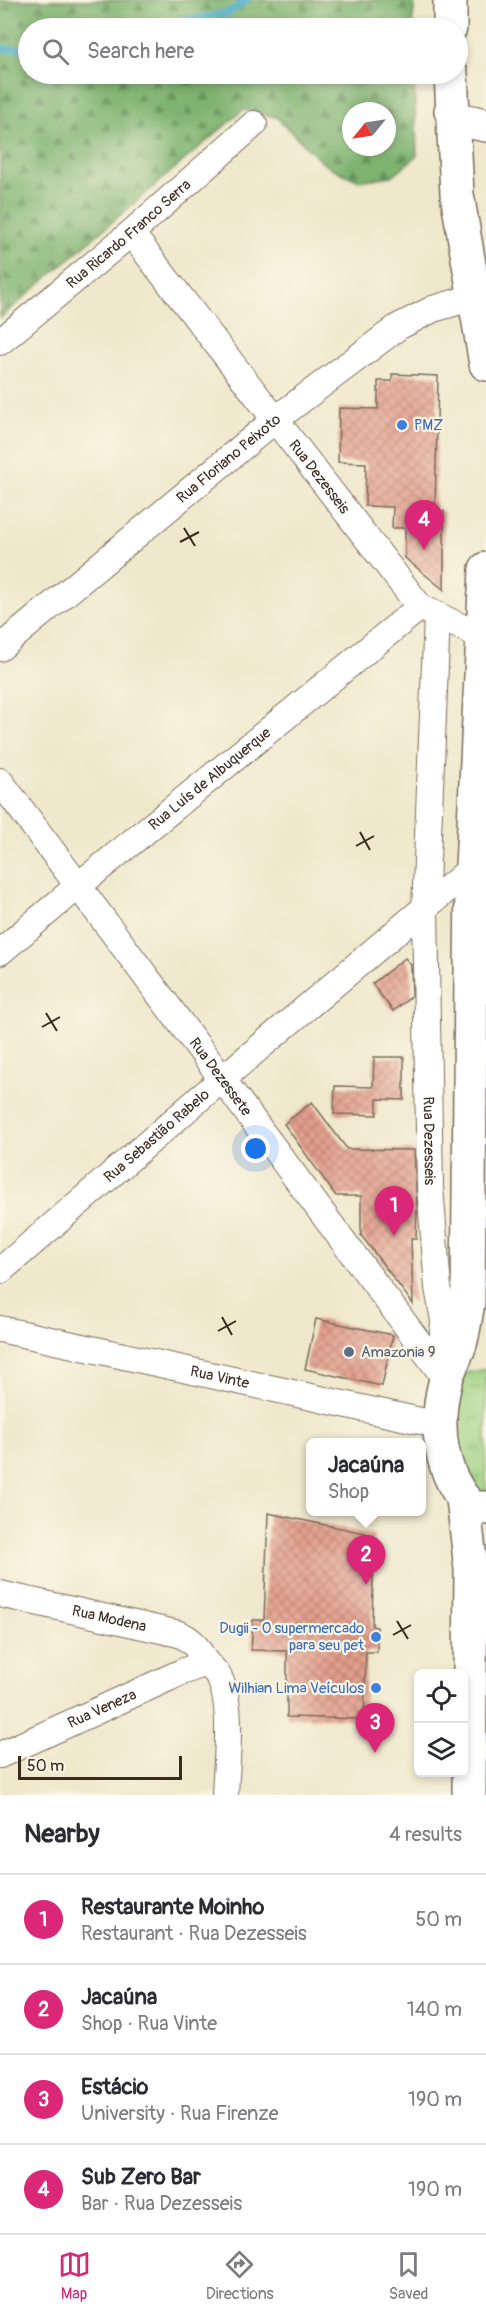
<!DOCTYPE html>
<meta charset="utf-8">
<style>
:root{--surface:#fff;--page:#f7f7f7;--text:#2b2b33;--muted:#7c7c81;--line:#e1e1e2;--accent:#db2777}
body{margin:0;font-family:Pangolin,sans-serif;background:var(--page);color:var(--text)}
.controls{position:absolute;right:18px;bottom:18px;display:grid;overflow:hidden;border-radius:9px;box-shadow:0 3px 9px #0003}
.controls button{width:54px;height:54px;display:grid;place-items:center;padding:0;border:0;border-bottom:2px solid var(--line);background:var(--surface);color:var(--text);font:30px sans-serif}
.compass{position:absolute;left:342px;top:102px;width:54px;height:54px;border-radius:50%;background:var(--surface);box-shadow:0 3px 9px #0003;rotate:240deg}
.scale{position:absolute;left:18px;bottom:15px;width:164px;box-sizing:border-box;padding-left:6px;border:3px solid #3b2a1e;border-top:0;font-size:16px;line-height:21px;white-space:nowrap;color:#3b2a1e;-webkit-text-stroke:4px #fcf5e5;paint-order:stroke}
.you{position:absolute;left:256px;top:1149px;width:21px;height:21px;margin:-15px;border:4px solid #fff;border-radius:50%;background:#1a73e8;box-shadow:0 0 0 9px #1a73e833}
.badge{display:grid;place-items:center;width:39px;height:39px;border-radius:50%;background:var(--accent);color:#fff;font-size:20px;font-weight:700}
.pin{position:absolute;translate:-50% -50px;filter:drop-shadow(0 2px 3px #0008)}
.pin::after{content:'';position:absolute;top:32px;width:21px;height:18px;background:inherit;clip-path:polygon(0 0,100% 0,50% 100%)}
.popup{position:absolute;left:306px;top:1438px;width:120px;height:78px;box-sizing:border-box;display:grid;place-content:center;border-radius:9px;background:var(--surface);filter:drop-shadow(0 2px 4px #0005);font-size:20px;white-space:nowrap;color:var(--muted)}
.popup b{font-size:22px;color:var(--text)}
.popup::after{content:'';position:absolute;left:50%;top:100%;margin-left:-12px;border:12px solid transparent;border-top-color:var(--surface)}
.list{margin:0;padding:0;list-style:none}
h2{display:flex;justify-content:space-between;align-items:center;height:78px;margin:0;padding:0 24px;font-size:26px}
h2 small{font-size:20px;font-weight:400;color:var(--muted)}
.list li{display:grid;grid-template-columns:39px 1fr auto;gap:18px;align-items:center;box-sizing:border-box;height:90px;padding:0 24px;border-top:2px solid var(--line)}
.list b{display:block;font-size:22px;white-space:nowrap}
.list p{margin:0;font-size:20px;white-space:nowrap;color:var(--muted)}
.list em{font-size:20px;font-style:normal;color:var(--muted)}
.icon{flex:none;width:33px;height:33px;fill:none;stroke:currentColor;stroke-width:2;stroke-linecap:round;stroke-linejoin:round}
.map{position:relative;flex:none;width:486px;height:1795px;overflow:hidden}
.search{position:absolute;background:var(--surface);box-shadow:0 3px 9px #0003;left:18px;right:18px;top:18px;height:66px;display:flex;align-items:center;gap:15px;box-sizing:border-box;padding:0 21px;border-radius:33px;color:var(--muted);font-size:22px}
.sheet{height:438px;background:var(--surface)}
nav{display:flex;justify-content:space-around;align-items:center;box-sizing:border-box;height:84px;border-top:2px solid var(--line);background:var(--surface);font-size:16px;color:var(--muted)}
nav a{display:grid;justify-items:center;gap:3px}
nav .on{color:var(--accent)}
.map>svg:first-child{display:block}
.grass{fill:url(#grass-tufts);stroke:#6c7e50;stroke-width:1.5}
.forest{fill:url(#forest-firs);stroke:#5c6e47;stroke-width:1.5;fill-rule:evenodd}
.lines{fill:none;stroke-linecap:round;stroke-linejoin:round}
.stream{stroke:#49acc9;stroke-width:7}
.building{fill:url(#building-cross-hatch)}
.minor-casing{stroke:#7a6c5b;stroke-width:28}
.major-casing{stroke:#7a6c5b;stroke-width:36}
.minor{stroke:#fff;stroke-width:26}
.major{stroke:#fff;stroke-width:33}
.ticks{fill:none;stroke:#3b2a1e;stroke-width:2}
.shop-dot{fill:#3f7fe0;stroke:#fcf5e5;stroke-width:2}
.service-dot{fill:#5c6f8a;stroke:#fcf5e5;stroke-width:2}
.labels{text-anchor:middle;stroke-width:4.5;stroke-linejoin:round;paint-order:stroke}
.street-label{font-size:15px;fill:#3b2a1e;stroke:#fcf5e5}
.shop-label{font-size:15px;fill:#366cbe;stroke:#fcf5e5;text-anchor:end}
.service-label{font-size:15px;fill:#4e5e75;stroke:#fcf5e5;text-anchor:start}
</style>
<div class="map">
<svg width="486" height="1795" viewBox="0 0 486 1795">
<defs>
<pattern id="grass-tufts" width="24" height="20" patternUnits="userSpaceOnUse" patternTransform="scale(1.5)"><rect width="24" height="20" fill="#9dd182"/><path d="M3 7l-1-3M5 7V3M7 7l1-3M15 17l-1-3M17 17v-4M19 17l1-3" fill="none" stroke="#81aa6a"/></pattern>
<pattern id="forest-firs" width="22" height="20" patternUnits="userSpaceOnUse" patternTransform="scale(1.5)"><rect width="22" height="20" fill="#7eb370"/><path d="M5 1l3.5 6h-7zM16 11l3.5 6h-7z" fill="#68925b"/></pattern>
<pattern id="building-cross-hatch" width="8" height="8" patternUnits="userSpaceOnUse" patternTransform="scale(1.5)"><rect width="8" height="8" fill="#e39e8c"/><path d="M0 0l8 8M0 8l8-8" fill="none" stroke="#b98172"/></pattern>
</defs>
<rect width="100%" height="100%" fill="#fcf5e5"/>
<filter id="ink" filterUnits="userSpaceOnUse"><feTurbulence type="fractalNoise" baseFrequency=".0167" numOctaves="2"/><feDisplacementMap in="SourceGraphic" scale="12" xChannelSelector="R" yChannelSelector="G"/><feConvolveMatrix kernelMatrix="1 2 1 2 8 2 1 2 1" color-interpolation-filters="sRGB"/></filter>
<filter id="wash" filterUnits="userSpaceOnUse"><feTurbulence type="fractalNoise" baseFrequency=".008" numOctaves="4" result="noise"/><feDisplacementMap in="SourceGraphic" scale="24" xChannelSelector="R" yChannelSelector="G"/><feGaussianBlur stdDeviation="1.35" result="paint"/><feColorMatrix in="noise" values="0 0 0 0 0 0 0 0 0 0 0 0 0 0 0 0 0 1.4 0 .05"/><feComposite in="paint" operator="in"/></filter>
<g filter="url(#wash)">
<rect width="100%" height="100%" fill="#efe8cc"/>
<!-- grass -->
<path class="grass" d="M486,1369V1491L478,1492L465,1485L454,1446L459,1382L467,1373Z"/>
<!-- forest -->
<path class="forest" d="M0,0H415L412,28H28V74H414L417,156L392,176L359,181L325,165L276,117L243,110L0,318ZM351,111H387V147H351Z"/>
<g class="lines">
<!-- stream -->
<path class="stream" d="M142,28L228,13L247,0
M0,49L28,48"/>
</g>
<g id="blocks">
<!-- building -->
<path class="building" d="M392,374L438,376L435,512L444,511V590L405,558V528H392L393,507L365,506L366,463L338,462L339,408L378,409V381H392Z
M405,958L411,965L412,996L393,1011L372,984Z
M374,1057H404V1100L377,1099V1115L334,1114L335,1086L373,1087Z
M312,1102L347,1149L414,1150L417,1207L416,1239H411L413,1304L361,1235V1196H336L284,1124Z
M316,1319L393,1335L382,1386L305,1369Z
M268,1513L374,1535L372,1626L377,1627V1652H366L364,1719L287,1717V1651L251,1650L253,1620H264Z"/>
</g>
</g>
<g filter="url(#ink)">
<use href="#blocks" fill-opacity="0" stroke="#7a6c5b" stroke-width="1.5"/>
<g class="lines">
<defs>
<g id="minor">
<path id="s1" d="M131,233L420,607L484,638"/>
<path id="s2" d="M0,342L131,233L254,124"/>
<path id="s3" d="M437,616L425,910L430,1187L438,1288L444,1321L440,1371"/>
<path id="s4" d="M0,648L276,419L398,327L433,309L474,297"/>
<path id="s5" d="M0,781L440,1371L443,1378"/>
<path id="s6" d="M0,952L78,886L420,607"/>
<path id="s7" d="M0,1271L222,1079L472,868"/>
<path id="s8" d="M0,1329L439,1425"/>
<path id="s9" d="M0,1594L179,1634C194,1640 197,1648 204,1660C208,1666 214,1669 217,1674C235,1701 226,1763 225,1795"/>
<path id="s10" d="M0,1755L182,1672L206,1663"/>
</g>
<path id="major" d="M450,28V0
M451,74L457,194L486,364
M451,111L462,120L486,125
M486,569L472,868L468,1303C465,1317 464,1331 460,1344C456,1357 448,1370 445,1383C434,1426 440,1476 472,1508H486
M463,1499L471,1569L469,1795"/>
</defs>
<!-- minor casing -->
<use href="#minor" class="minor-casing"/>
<!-- major casing -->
<use href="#major" class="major-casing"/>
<!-- minor -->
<use href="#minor" class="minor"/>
<!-- major -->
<use href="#major" class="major"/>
</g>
</g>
<!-- ticks -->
<path class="ticks" d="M184,528L195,546M180,542L199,532M360,832L370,850M356,846L374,836M46,1013L57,1031M42,1027L60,1017M222,1317L232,1335M218,1331L236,1321M397,1621L408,1639M393,1635L411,1625"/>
<!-- markers -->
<g class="shop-dot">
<circle cx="402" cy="425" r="6"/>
<circle cx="376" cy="1637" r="6"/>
<circle cx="376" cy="1688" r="6"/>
</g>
<circle class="service-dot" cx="349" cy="1352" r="6"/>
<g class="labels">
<!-- street labels -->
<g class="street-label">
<text dy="5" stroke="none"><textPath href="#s2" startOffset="168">Rua Ricardo Franco Serra</textPath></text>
<text dy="5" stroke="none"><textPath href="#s4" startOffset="297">Rua Floriano Peixoto</textPath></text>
<text dy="5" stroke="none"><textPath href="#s1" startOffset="308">Rua Dezesseis</textPath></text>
<text dy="5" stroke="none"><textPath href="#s6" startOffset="272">Rua Luís de Albuquerque</textPath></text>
<text dy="5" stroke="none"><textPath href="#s5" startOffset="369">Rua Dezessete</textPath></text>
<text dy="5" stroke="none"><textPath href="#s7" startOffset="207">Rua Sebastião Rabelo</textPath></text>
<text dy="5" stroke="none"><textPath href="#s3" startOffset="525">Rua Dezesseis</textPath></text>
<text dy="5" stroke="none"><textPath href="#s8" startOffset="225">Rua Vinte</textPath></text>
<text dy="5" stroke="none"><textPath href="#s9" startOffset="112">Rua Modena</textPath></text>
<text dy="5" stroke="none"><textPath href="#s10" startOffset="112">Rua Veneza</textPath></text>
</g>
<!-- shop labels -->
<g class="shop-label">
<text x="414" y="430" text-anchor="start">PMZ</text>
<text x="364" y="1633">Dugii - O supermercado<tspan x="364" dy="17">para seu pet</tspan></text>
<text x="364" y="1693">Wilhian Lima Veículos</text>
</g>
<!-- service labels -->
<g class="service-label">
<text x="361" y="1357">Amazonia 9</text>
</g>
</g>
</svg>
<div class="controls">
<button><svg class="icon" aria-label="locate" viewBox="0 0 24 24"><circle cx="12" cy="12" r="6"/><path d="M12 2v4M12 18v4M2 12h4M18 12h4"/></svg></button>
<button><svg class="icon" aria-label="layers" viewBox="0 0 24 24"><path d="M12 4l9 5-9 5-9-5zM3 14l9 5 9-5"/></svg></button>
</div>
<svg class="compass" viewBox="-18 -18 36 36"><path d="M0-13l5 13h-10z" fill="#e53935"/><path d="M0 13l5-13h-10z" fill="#7c7c81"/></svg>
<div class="scale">50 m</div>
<div class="you"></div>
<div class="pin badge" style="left:394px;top:1236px">1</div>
<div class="pin badge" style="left:366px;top:1585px">2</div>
<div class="popup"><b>Jacaúna</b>Shop</div>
<div class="pin badge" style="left:375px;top:1753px">3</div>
<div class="pin badge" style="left:424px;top:550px">4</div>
<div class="search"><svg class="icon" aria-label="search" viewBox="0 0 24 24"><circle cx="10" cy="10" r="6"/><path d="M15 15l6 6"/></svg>Search here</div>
</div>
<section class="sheet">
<h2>Nearby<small>4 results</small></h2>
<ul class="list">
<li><span class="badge">1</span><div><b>Restaurante Moinho</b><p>Restaurant · Rua Dezesseis</p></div><em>50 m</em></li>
<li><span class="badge">2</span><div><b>Jacaúna</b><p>Shop · Rua Vinte</p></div><em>140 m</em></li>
<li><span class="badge">3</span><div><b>Estácio</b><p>University · Rua Firenze</p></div><em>190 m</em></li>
<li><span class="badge">4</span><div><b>Sub Zero Bar</b><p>Bar · Rua Dezesseis</p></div><em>190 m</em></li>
</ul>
</section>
<nav>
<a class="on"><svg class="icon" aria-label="map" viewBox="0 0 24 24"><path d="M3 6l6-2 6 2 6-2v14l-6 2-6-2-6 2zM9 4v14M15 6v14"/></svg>Map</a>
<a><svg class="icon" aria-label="directions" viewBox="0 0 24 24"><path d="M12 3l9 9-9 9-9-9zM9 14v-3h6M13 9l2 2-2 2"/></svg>Directions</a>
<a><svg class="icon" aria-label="saved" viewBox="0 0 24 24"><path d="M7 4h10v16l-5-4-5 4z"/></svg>Saved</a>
</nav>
